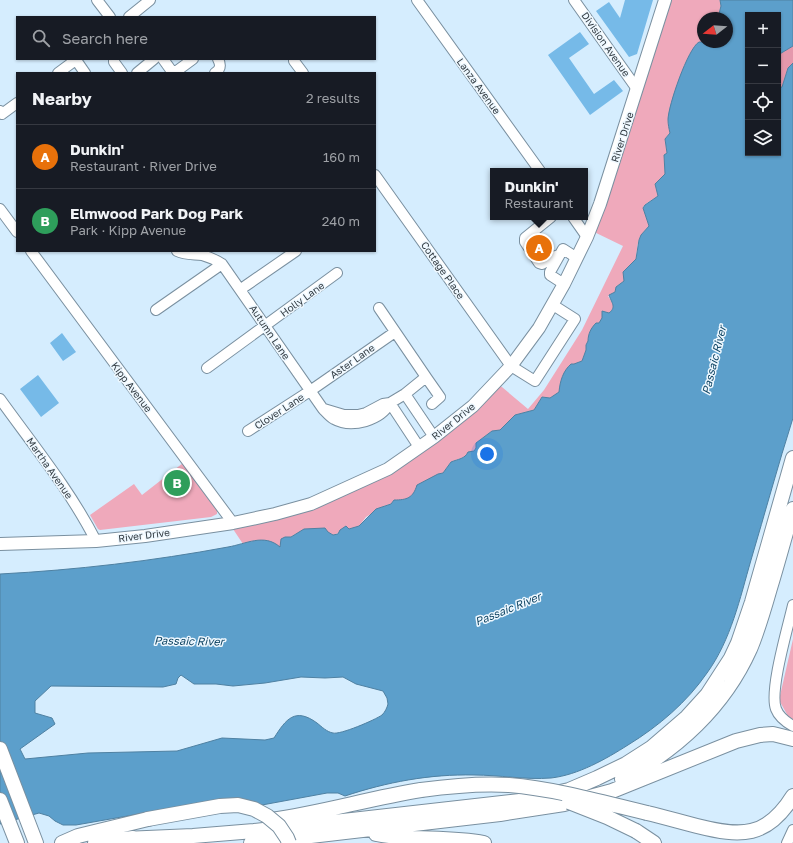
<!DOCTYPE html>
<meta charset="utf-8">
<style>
:root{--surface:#171b24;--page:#242831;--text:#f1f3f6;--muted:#9ea1a6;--line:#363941;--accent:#0f766e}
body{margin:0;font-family:"Golos Text",sans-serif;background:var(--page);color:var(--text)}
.controls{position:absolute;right:12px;top:12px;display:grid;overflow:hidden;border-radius:0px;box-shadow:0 1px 3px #0004}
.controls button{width:36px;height:36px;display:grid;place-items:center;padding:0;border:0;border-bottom:1px solid var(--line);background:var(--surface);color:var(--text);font:20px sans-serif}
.compass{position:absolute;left:697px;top:12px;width:36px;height:36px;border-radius:50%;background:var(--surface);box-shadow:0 1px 3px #0004;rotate:253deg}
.you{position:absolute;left:487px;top:454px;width:14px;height:14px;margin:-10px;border:3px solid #fff;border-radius:50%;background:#1a73e8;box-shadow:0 0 0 6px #1a73e833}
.badge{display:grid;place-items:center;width:26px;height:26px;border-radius:50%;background:var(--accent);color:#fff;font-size:13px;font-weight:700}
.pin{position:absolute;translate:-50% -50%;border:2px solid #fff;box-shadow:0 1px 4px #0006}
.popup{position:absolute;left:490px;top:168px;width:98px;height:52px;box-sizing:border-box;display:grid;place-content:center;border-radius:0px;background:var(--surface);filter:drop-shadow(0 1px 3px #0005);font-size:13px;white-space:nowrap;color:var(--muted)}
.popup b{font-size:15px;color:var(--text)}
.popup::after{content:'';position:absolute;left:50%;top:100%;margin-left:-8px;border:8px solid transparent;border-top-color:var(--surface)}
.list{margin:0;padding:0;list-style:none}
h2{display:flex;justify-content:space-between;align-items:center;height:52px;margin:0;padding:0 16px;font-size:17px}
h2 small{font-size:13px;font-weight:400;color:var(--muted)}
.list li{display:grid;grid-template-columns:26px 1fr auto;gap:12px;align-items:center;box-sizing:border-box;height:64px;padding:0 16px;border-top:1px solid var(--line)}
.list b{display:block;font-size:15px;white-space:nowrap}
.list p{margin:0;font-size:13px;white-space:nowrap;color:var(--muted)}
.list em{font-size:13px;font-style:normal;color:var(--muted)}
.icon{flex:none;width:22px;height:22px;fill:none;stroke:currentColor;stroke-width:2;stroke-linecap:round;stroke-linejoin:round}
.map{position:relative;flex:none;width:793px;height:843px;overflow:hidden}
.search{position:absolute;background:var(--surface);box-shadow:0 1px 3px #0004;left:16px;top:16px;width:360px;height:44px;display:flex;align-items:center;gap:10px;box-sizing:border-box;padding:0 14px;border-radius:0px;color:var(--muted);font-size:15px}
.panel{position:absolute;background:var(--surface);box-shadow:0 1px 3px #0004;left:16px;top:72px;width:360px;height:180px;border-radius:0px}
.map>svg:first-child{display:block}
.green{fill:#efa9bb}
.forest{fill:#e598ac}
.water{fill:#5c9fcb;stroke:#4f81a2;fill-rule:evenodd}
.building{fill:#76bae8}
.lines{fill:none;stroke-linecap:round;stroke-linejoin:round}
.minor-casing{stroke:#7a90a0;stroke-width:12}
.major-casing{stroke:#7a90a0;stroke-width:14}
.highway-casing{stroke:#7a90a0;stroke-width:16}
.minor{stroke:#fff;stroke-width:10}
.major{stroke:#fff;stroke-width:12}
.highway{stroke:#fff;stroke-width:14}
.highway-bridge-casing{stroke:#7a90a0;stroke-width:16;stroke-linecap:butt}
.highway-bridge{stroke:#fff;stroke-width:14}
.labels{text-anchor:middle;stroke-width:3;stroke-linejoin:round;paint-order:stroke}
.street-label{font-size:10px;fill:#323b42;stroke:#eef8ff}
.water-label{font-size:11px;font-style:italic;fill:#114665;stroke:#eef8ff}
</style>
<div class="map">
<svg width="793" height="843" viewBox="0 0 793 843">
<rect width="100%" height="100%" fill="#d5edfe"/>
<!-- green -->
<path class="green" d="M665,0H720L721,6L718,18H703V42H699L668,119L670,133L665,139L667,154L664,155L665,174L655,184L658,196L647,203L643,207L649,226C637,238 638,242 636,259C629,265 625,271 624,281L616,287L615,292L608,296L614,306L612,310L609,313L602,311V318L586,345V350L582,361C570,365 560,379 559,392L550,398L542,397L534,410L515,415L500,430L492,431L476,443V448C469,456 461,458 451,462L443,473L438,474L409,498L404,500H394L391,504L384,506L366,517L359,526L333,535L328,532L297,533L291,537H285L280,547L258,540L243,544L229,523L311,504L388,469L496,382L528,409L544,390L582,330L623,246L590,230Z
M183,463L217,509V514L211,517L100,530L98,529L90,515L134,484L142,495Z
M793,639V720L789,718L779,700Z"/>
<!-- forest -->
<path class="forest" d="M793,46V63L788,68L782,87L778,89V55Z"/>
<!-- water -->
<path class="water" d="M720,0H793V46L778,55V15H748V153H778V89L782,87L788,68L793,63V418C778,465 765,513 751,560C740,598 731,640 707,673C687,702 659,726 628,745C606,759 578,775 551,778C526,780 499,775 474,775C430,774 387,782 345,796L338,793H327L197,817L179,818L157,814H139L76,825H63L55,821L49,816L39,813L0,824V574C76,570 153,561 228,547C246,544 264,533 280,547L281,539L285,537H291L304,529L325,528L328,532L333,535L338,534L340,530L346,526L349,529L359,526L376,509L391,504L394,500C407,500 413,498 417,485L438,474L443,473L451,462C458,459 465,459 468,452L474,451L476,448V443L492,431L500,430L515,415L534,410L542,397L550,398L559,392C560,381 563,371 571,364H574L582,361L586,350V345L588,341C588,334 591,328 596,323H599L602,318V311L609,313C617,307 611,302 609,295L615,292L616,287L624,281L623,272L636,259L639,240L641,235L649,226L643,208L645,205L658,196L655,184L665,174L664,155L667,153L665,139L670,133C669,129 668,124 668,120C668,106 688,48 699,42H727V18H718L721,6ZM181,675L194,684H216L233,686L265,683L301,677L325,678L343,677L356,684L383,691L387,698L388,704C387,708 385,712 382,715C375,720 340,735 333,733C327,732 322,727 317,723C295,707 286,719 274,738L265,740L222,738L177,751L88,753L25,759L20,749L55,724L52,718L35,713V701L51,686L163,687L176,684L178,678Z"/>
<!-- building -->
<path class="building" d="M625,0H653L637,54L629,57L596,11L609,2L620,18Z
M580,32L589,44L569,58L594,94L614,80L623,91L590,115L548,55Z
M538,236L549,252L542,256L532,241Z
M62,333L76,352L63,361L50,343Z
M38,375L59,403L41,417L20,389Z"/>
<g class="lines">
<defs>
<path id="minor" d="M97,0L110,17
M417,0L540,171
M574,0L637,89
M129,17L150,0
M114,59V62L122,73
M163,59L173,73
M76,60L85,73
M294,61L303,73
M58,73L77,59
M137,73L154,59
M174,73L193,59
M215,73C221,69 221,65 218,59
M0,111L2,114L17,103
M375,175L511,366L535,381L575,319L553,305
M0,209L17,232
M551,217L525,238V242L539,263L542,264L553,257L559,255
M573,217L587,237
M31,251L233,523
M177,251C185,255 193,254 202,255C209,257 216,260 222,264L323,409C326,412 330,417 334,419C352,429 381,420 390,403
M564,284L550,275V272L563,249L577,258
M241,289L296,251
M156,310L222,264
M207,368L337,273
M426,377L440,397L432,404
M405,394L434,437
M0,399C33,445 70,490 96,541
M390,403L419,447
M324,409L344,415H358L366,413L383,404L390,403L405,394L426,377L379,308
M248,431L310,391L395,332
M793,605C788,627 769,691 776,709C779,717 786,722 793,726
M787,843L793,830"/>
<path id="major" d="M0,544L96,541L145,536L233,523L275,514L311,504L388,469L434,437L473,406L511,366L539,328L564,284L587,237L600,204L665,0"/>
<path id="highway" d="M0,749L36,843
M622,779C677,750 724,707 750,649C758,630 764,609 770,588C778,562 785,535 793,509
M0,800L17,843
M647,813C664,817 681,822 697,826C741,837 767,838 793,796
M271,820C321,813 371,798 421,790
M636,831L654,843
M376,834C411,841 448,836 484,843
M124,839L193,836L254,831L520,801L569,790L597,778L626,764L651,748L687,717L707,695L731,658L738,643L752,602L793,458
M62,843L78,836L148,819
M95,843L133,838
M251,843L500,814L564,804L612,791L736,741L760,735L773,734L793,739"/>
</defs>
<!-- minor casing -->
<use href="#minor" class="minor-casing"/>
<!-- major casing -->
<use href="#major" class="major-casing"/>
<!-- highway casing -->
<use href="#highway" class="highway-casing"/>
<!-- minor -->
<use href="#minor" class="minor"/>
<!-- major -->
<use href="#major" class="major"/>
<!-- highway -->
<use href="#highway" class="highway"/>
<defs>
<path id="highway-bridge" d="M421,790C450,786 480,783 509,785C556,789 601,802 647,813
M569,802L607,817L636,831
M148,819L220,806L238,805L254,809L267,816L279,826L287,838L289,843"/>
</defs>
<!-- highway-bridge casing -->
<use href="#highway-bridge" class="highway-bridge-casing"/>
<!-- highway-bridge -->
<use href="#highway-bridge" class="highway-bridge"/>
</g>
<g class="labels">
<!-- street labels -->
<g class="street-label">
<text transform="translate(606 44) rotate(55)" y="4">Division Avenue</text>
<text transform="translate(479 86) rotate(54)" y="4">Lanza Avenue</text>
<text transform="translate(622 137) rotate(-72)" y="4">River Drive</text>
<text transform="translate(443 270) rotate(55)" y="4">Cottage Place</text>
<text transform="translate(302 299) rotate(-36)" y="4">Holly Lane</text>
<text transform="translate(270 332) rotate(56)" y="4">Autumn Lane</text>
<text transform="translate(352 361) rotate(-35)" y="4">Aster Lane</text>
<text transform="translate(132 387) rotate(53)" y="4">Kipp Avenue</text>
<text transform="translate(279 411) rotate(-33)" y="4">Clover Lane</text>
<text transform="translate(453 421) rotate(-39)" y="4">River Drive</text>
<text transform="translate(50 468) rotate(55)" y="4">Martha Avenue</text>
<text transform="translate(144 535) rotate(-7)" y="4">River Drive</text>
</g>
<!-- water labels -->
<g class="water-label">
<text transform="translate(714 360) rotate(-76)" y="4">Passaic River</text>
<text transform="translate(508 609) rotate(-22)" y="4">Passaic River</text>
<text transform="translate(189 641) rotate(1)" y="4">Passaic River</text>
</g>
</g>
</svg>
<div class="controls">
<button>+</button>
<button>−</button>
<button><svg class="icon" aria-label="locate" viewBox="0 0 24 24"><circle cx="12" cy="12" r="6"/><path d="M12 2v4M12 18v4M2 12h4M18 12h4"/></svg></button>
<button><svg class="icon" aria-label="layers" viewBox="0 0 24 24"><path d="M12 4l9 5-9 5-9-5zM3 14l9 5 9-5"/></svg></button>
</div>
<svg class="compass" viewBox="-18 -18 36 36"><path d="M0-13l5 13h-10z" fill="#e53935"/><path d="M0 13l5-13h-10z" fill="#9ea1a6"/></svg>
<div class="you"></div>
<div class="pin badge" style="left:539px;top:248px;background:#e8710a">A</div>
<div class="popup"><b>Dunkin'</b>Restaurant</div>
<div class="pin badge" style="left:177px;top:483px;background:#2e9e5b">B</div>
<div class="search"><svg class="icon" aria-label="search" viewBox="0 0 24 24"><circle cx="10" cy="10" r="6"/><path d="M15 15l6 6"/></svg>Search here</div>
<section class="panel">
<h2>Nearby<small>2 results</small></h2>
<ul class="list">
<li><span class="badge" style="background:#e8710a">A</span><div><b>Dunkin'</b><p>Restaurant · River Drive</p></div><em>160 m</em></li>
<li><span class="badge" style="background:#2e9e5b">B</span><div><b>Elmwood Park Dog Park</b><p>Park · Kipp Avenue</p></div><em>240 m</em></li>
</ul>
</section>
</div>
